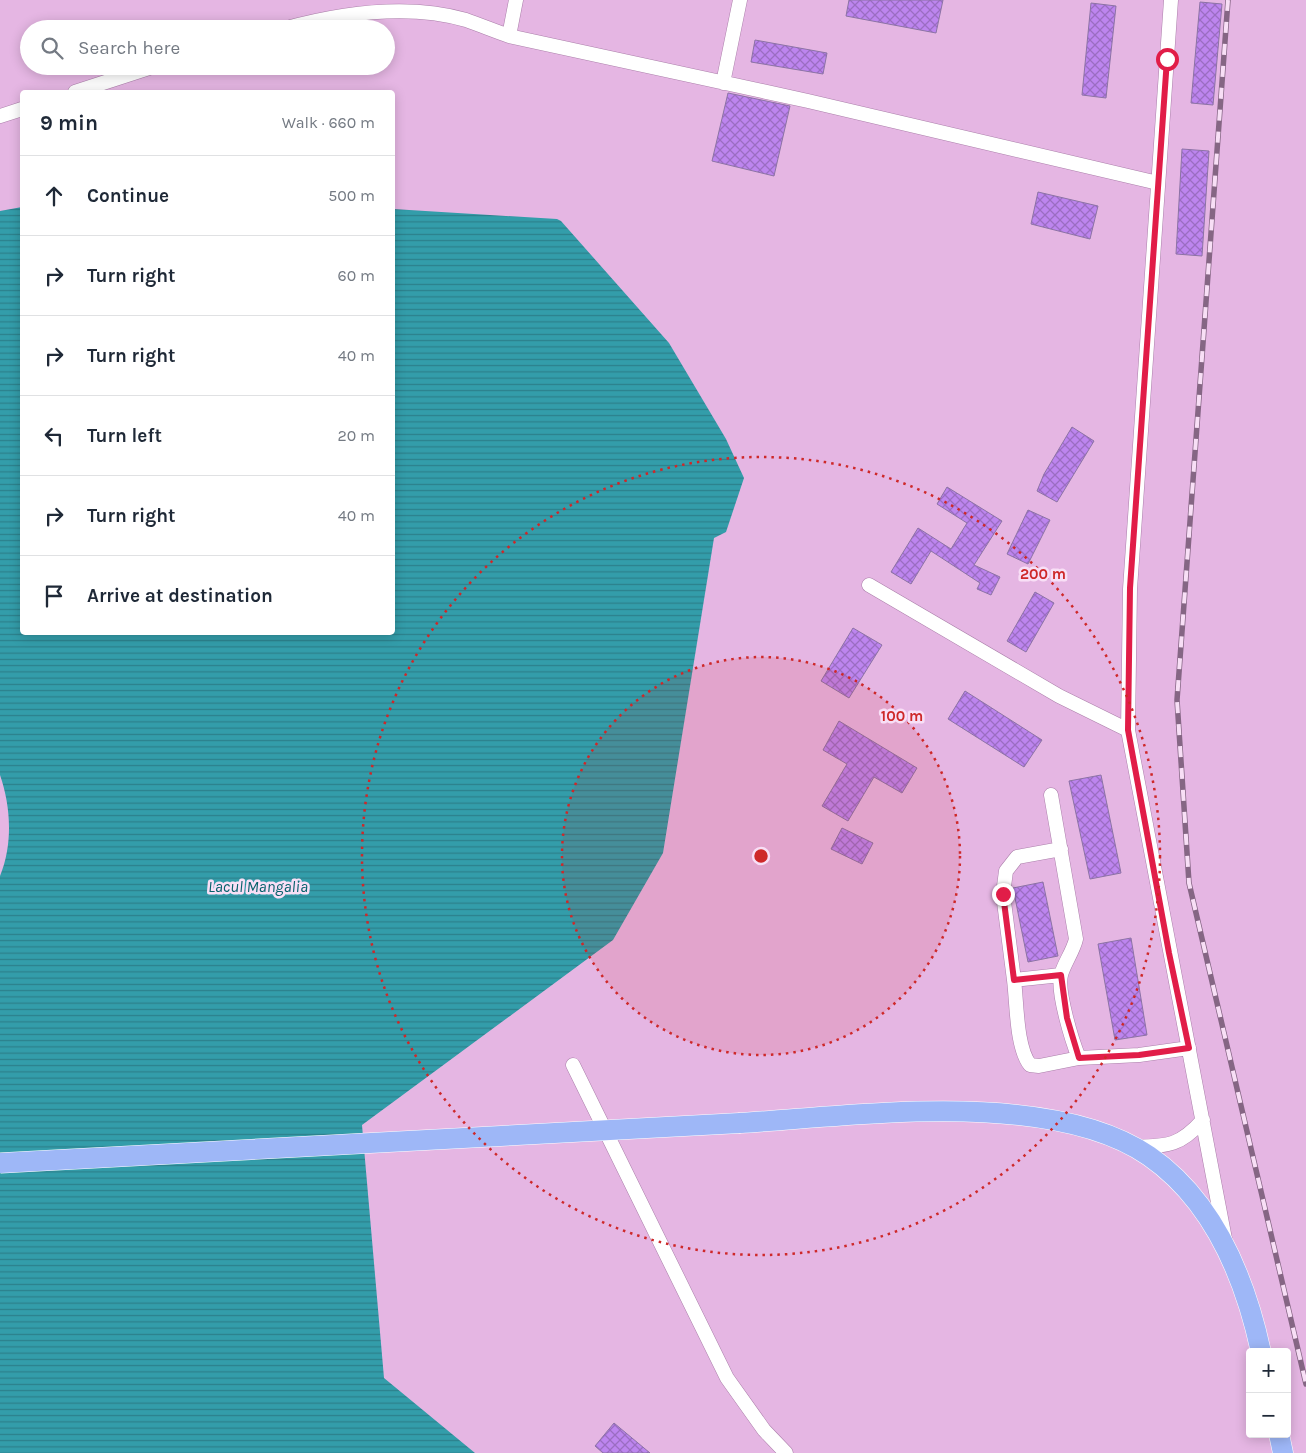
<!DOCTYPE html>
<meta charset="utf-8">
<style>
:root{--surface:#fff;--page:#f2f2f3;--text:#1f2937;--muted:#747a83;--line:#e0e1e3}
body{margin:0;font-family:Karla,sans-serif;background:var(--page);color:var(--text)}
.controls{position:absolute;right:15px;bottom:15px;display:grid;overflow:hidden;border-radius:5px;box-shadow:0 2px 12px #0003}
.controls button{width:45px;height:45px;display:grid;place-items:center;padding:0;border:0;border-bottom:1px solid var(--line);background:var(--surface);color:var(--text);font:25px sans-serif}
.stop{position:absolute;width:15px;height:15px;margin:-11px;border:4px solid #e11d48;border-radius:50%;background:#fff}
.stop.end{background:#e11d48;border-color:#fff;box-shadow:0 1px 5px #0008}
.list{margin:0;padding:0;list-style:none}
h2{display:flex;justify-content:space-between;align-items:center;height:65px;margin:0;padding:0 20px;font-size:21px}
h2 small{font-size:16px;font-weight:400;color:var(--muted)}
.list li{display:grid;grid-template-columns:32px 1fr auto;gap:15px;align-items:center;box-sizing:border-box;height:80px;padding:0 20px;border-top:1px solid var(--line)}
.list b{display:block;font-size:19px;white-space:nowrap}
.list em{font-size:16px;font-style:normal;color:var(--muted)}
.icon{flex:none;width:28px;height:28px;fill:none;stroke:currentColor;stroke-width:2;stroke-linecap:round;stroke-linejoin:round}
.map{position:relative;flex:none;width:1306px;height:1453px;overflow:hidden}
.search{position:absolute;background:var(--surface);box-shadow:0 2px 12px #0003;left:20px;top:20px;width:375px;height:55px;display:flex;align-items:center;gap:12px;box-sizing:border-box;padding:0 18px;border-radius:28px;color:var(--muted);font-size:19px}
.panel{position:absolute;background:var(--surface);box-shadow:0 2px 12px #0003;left:20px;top:90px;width:375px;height:545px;border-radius:5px}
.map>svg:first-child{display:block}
.water{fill:url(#water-rules)}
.building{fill:url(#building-cross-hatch);stroke:#8c73a5}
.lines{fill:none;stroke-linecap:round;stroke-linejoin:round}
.minor-casing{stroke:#ab7faa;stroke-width:15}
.highway-casing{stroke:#fff;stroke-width:21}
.minor{stroke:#fff;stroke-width:14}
.highway{stroke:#9eb7f7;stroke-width:20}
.rail-casing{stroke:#856684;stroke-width:5.5}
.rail{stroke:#f8dff6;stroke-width:4;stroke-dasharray:11;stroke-linecap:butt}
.highway-bridge-casing{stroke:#fff;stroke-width:21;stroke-linecap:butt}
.highway-bridge{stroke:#9eb7f7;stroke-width:20}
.route{stroke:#e11d48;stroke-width:6}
.ring{fill:none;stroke:#ce2829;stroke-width:2.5;stroke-dasharray:2.5 5}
.labels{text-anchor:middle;stroke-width:5;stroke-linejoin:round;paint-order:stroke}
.water-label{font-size:16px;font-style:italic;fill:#07616b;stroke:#f8dff6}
.centre{fill:#ce2829;stroke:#f8dff6;stroke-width:2.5}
.ring-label{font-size:15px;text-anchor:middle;font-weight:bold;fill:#ce2829;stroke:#f8dff6;stroke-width:5;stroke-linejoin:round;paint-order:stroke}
</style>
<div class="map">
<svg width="1306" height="1453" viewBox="0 0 1306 1453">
<defs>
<pattern id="water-rules" width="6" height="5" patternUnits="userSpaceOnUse" patternTransform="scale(1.25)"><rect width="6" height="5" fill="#339daa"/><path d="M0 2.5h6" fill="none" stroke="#2c808b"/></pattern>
<pattern id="building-cross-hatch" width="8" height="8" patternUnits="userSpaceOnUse" patternTransform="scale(1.25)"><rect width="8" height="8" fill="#bd85ef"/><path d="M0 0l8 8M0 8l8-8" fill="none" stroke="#9b6dc2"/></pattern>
</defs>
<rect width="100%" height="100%" fill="#e5b6e3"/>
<!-- water -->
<path class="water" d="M22,207V632H392L393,209L557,219L561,221L669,343L726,439L744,478L726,532L714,538L663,853L613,940L362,1125L384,1378L475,1453H0V876C13,844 11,807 0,775V211Z"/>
<!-- building -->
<path class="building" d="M849,0H943L936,33L846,16Z
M1200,2L1222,4L1213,105L1191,103Z
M1091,3L1116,6L1106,98L1082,95Z
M755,40L827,53L823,74L751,62Z
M728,93L790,106L774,176L712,161Z
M1182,149L1209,151L1202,256L1176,254Z
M1038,192L1098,206L1090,239L1031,224Z
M1072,427L1094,441L1057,502L1037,491L1044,474Z
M947,487L1002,521L974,565L1000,577L991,595L977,589L980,583L931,551L911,584L891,572L918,528L951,549L967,523L937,504Z
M1028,510L1050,520L1028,564L1007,554Z
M1035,592L1054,603L1026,652L1007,641Z
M853,628L882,645L849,698L821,681Z
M965,691L1042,740L1024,767L948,719Z
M839,721L917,768L902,793L874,777L848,821L822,806L847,764L823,750Z
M1101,775L1121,873L1090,879L1069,781Z
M842,828L873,843L862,864L831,849Z
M1043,882L1058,956L1028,962L1013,888Z
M1131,938L1147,1035L1115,1040L1098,944Z
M614,1423L650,1453H603L595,1446Z"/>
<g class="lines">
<defs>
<path id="minor" d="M1171,0L1130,589L1128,730L1225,1239
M283,29C341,13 407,3 466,20C480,25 495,31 509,36L808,101L1158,183
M509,36L516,0
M723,83L740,0
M75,92L155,66
M0,116L22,109
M869,585L1059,696L1128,730
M1051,795L1076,939C1073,952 1064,963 1061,975C1057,992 1072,1041 1079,1058L1139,1055L1189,1048
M1061,975L1014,980L1003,894L1006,871L1017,857L1061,849
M1014,980C1017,1003 1016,1047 1030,1065L1039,1066L1079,1058
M573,1065L727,1378L764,1430L786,1453
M1135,1147C1168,1146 1180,1146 1203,1120"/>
<path id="highway" d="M740,1123C856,1116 1050,1088 1149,1156C1214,1201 1245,1278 1261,1352
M1279,1434L1283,1453"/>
</defs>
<!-- minor casing -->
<use href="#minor" class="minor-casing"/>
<!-- highway casing -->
<use href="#highway" class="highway-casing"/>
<!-- minor -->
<use href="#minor" class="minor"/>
<!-- highway -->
<use href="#highway" class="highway"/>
<defs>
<path id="rail" d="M1228,0L1177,700L1189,883L1306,1384"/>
</defs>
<!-- rail casing -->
<use href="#rail" class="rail-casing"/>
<!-- rail -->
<use href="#rail" class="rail"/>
<defs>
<path id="highway-bridge" d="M0,1163L740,1123"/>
</defs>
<!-- highway-bridge casing -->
<use href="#highway-bridge" class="highway-bridge-casing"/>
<!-- highway-bridge -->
<use href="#highway-bridge" class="highway-bridge"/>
</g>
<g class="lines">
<!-- route -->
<path class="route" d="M1003,894L1014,980L1061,975L1067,1018L1079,1058L1139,1055L1189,1048L1169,953L1128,730L1130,588L1167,59"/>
</g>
<!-- distance rings -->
<circle cx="761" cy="856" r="199" fill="#ce2829" fill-opacity=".12"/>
<g class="ring">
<circle cx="761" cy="856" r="199"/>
<circle cx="761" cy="856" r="399"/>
</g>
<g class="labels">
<!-- water labels -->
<g class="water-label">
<text x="258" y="892">Lacul Mangalia</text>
</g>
</g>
<circle cx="761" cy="856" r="8" class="centre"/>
<g class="ring-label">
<text x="1043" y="579">200 m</text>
<text x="902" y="721">100 m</text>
</g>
</svg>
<div class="controls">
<button>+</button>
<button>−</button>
</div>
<div class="stop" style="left:1167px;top:59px"></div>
<div class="stop end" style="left:1003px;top:894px"></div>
<div class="search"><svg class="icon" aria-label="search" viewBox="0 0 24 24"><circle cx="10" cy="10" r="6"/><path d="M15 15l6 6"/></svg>Search here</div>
<section class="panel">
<h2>9 min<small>Walk · 660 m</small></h2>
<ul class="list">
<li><svg class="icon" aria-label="ahead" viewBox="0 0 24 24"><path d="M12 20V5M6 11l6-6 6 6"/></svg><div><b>Continue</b></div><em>500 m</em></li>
<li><svg class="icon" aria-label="right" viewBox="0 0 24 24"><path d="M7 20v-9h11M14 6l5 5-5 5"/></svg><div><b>Turn right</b></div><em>60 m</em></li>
<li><svg class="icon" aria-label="right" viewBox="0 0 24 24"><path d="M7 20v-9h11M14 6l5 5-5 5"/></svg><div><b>Turn right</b></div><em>40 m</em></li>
<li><svg class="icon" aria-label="left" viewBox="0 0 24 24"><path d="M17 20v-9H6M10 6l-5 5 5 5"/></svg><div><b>Turn left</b></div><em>20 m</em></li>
<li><svg class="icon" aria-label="right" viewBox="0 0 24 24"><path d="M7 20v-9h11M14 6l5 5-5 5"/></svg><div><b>Turn right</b></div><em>40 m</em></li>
<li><svg class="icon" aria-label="arrive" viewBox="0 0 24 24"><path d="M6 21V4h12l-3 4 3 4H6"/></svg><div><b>Arrive at destination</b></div></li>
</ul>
</section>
</div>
